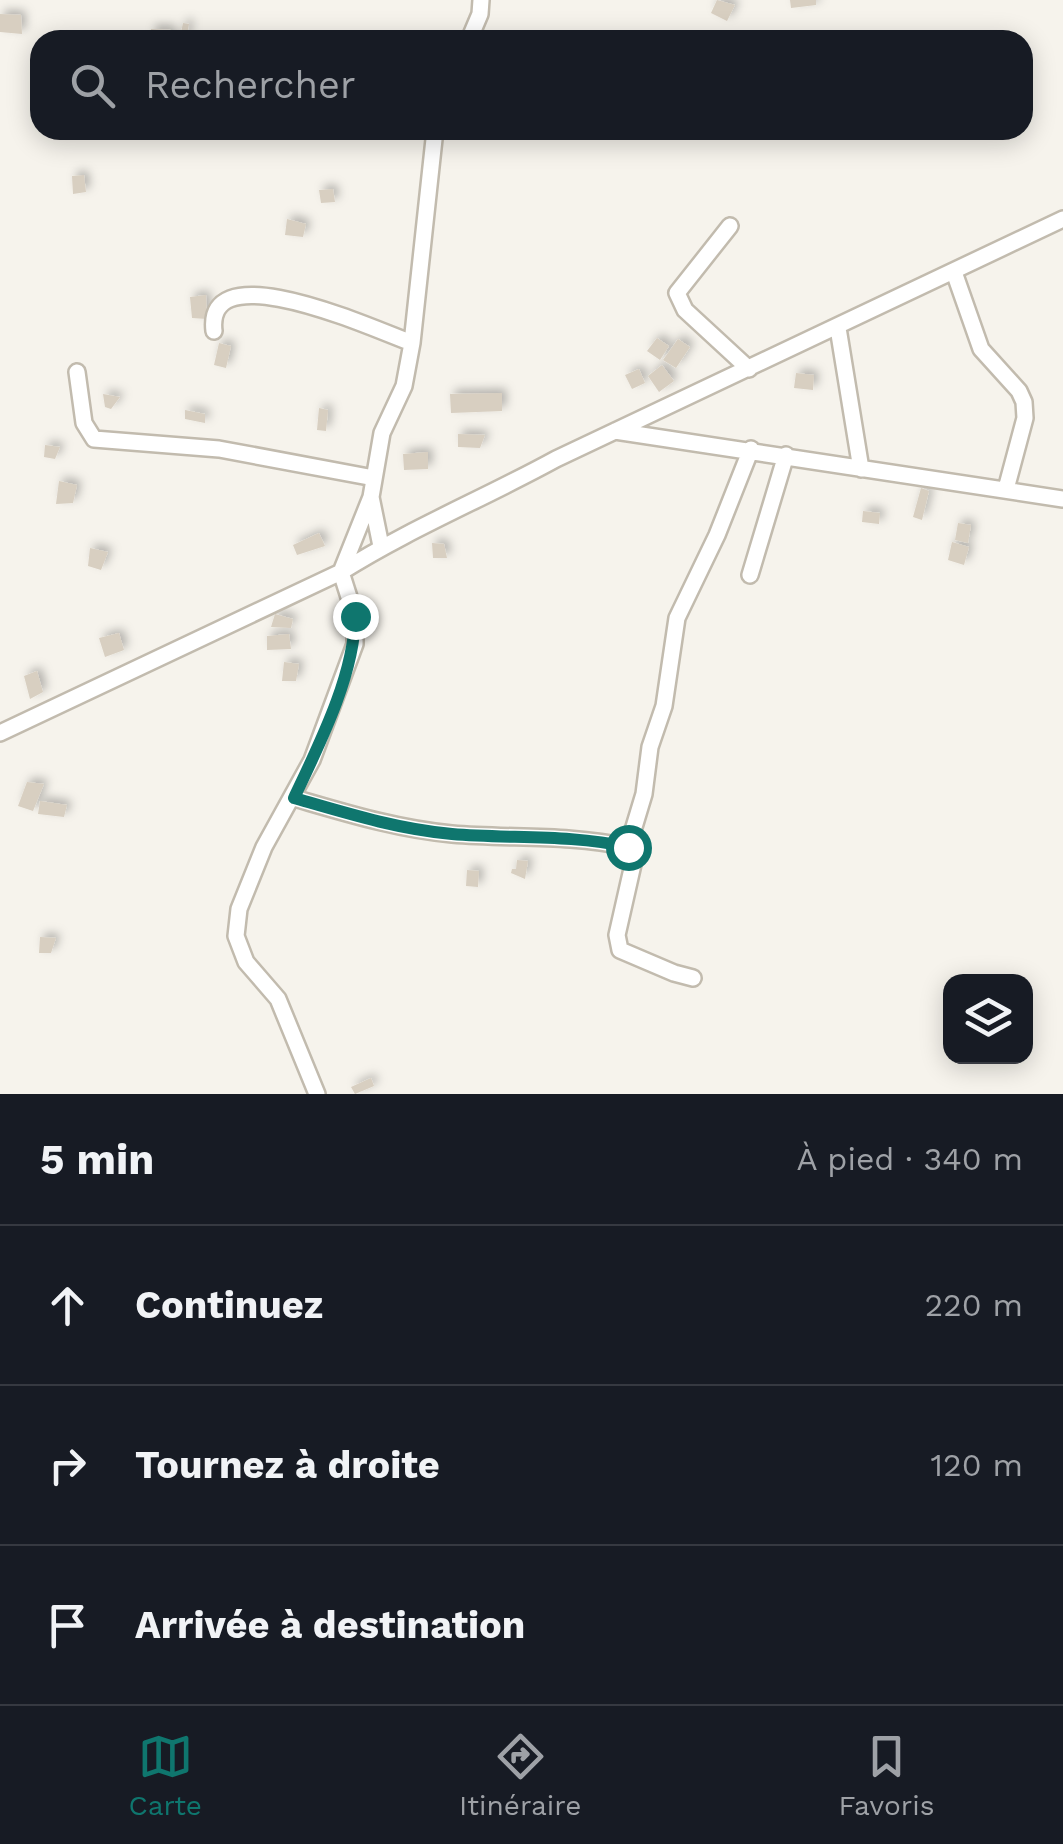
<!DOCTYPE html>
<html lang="fr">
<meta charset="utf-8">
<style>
:root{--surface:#171b24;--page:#242831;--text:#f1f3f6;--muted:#9ea1a6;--line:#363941;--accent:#0f766e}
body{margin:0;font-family:"Work Sans",sans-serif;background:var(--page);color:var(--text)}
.controls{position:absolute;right:30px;bottom:30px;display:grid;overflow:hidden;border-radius:20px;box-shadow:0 5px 25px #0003}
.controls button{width:90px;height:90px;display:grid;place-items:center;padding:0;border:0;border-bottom:2px solid var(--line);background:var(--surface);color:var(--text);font:50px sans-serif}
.stop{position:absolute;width:30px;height:30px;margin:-22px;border:8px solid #0f766e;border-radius:50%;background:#fff}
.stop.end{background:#0f766e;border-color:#fff;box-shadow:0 2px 10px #0008}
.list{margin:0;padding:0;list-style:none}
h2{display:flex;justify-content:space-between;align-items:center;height:130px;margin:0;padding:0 40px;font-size:42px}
h2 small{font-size:32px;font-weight:400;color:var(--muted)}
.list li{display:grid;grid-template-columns:65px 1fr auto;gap:30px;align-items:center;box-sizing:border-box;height:160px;padding:0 40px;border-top:2px solid var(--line)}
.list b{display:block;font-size:38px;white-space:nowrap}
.list em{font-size:32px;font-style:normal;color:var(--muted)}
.icon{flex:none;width:55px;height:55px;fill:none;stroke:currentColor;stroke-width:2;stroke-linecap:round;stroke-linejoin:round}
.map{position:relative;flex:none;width:1063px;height:1094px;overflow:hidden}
.search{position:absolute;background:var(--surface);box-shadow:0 5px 25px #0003;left:30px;right:30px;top:30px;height:110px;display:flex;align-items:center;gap:25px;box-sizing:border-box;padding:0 35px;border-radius:30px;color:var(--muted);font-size:38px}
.sheet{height:610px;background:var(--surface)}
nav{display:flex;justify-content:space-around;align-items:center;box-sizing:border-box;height:140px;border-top:2px solid var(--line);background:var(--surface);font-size:28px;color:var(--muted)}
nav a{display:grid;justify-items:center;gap:5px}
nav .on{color:var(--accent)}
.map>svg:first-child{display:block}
.building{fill:#d8cfc1;filter:url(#shadow)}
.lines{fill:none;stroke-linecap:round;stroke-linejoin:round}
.minor-casing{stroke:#c2bbae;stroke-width:20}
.minor{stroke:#fff;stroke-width:15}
.route{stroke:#0f766e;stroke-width:12}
</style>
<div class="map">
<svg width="1063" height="1094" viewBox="0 0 1063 1094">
<defs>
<filter id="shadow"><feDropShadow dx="4.5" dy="-4.5" stdDeviation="5" flood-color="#0004"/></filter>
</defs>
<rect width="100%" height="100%" fill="#f6f3ec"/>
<!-- building -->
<path class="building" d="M717,0L735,5L727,21L711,13Z
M790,0H816V5L791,8Z
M0,14L21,15L22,34L0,32Z
M183,23L189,24L186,40H151V29L171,30V36L180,38Z
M84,175L86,192L73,194L72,176Z
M333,189L335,202L321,203L319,190Z
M287,219L306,224L303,237L285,235Z
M206,295L207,319L192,318L190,297Z
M657,338L669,346L660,360L647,351Z
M678,339L690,347L676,368L663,360Z
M219,343L231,346L226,368L214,365Z
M662,365L674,381L659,392L648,376Z
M639,369L645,383L632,389L625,375Z
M796,373L814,375L813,390L794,388Z
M502,393V411L451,413L450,394Z
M103,394L120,397L111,409L105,407Z
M319,408L328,410L326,431L317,430Z
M185,410L205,414V423L185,419Z
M458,434L485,435L480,448L458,447Z
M45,445L60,447L55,459L44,457Z
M428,452V469L404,470L403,454Z
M59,481L77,485L73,503L56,504Z
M921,488L929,491L922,520L913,517Z
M863,511L880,513L879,524L862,522Z
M958,523L971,525L968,543L955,540Z
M319,533L325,546L297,555L293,545Z
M952,542L969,547L964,565L948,560Z
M432,543L444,544L447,558H433Z
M90,548L108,552L101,570L88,566Z
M275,614L293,619L291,628L271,627Z
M119,633L124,650L105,657L99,638Z
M289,634L291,649L267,650V636Z
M284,662L299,664L296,681H282Z
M37,671L43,692L30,699L24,676Z
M27,782L44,784L33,811L18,806Z
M40,801L67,805L64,817L38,814Z
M517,860L528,861L525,879L511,873L512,869H516Z
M467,870L479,871L478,887L466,886Z
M40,937L56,938L51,953H39Z
M371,1078L374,1086L355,1094L351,1087Z"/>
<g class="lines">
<defs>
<path id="minor" d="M469,40L480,14L481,0
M730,226L677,293L685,310L749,369
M954,272L981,349L1019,391L1024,402L1025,418L1006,489
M838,328L861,469
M214,331C204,250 378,331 412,343
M77,372L84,423L94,439L219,449L374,478
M615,431L1063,499
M381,546L371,497L382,433L404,386L412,343L435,130
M750,575L786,455
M0,733L341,572C409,529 485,498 556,459L1063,219
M294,798C346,813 397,829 452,834C512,839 567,834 628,847L634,853V860L617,935L620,950L674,973L693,978
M628,847L644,794L650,747L664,706L677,618L717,535L751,449
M317,1094L278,999L246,962L236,936L239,909L264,847L312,760L355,644V616L341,572L371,497"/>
</defs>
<!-- minor casing -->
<use href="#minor" class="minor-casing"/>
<!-- minor -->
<use href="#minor" class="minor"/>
</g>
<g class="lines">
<!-- route -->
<path class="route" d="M355,616C355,674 319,745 294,798C346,813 397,829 452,834C511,839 569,834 628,847"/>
</g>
</svg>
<div class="controls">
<button><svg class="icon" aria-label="layers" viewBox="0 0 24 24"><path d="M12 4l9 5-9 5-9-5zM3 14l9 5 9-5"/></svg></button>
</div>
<div class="stop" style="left:628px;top:847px"></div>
<div class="stop end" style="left:355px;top:616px"></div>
<div class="search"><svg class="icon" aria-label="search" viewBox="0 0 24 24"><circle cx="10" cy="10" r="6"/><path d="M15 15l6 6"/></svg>Rechercher</div>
</div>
<section class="sheet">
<h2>5 min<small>À pied · 340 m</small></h2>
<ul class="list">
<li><svg class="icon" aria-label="ahead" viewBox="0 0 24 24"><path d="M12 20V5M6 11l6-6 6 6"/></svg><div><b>Continuez</b></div><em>220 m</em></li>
<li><svg class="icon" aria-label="right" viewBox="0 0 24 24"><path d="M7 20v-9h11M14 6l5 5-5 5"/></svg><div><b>Tournez à droite</b></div><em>120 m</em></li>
<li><svg class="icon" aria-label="arrive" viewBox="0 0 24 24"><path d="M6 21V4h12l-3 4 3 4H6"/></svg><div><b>Arrivée à destination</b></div></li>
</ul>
</section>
<nav>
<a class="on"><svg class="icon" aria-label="map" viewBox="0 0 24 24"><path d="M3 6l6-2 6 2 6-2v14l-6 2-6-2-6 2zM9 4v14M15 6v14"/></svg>Carte</a>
<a><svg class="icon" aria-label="directions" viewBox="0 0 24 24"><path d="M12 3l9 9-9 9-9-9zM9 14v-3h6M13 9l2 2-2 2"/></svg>Itinéraire</a>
<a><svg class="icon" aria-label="saved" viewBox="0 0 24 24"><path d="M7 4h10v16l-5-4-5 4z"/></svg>Favoris</a>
</nav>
